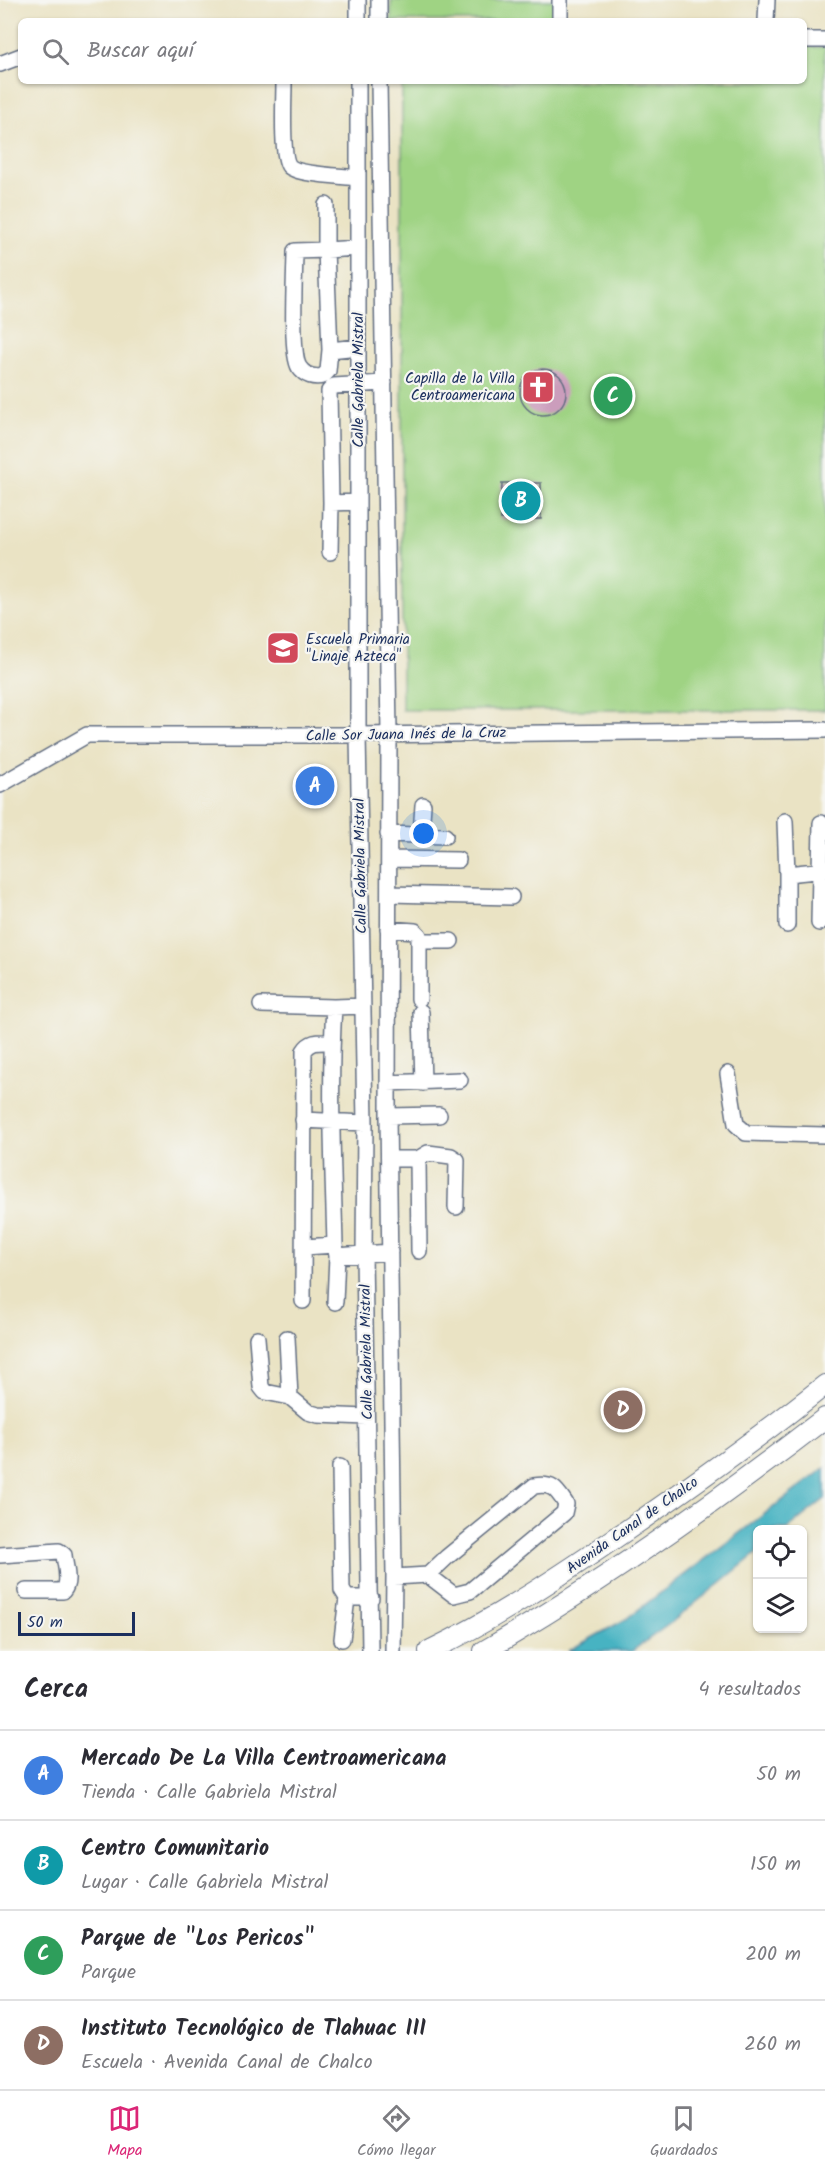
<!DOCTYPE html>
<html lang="es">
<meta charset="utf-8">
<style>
:root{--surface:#fff;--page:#f2f2f3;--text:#2b2b33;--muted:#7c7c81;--line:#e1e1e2;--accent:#db2777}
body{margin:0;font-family:Kalam,sans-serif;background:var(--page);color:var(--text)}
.controls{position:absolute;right:18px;bottom:18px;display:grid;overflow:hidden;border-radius:9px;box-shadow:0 2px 4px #0004}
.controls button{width:54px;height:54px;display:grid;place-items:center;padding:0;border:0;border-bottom:2px solid var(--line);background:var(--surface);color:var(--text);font:30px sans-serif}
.scale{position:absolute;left:18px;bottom:15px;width:117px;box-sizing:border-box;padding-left:6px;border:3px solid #1b2f5e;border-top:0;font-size:16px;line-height:21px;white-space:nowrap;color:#1b2f5e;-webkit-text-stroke:4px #f6f6f2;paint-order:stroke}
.you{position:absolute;left:424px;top:834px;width:21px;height:21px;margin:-15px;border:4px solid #fff;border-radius:50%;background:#1a73e8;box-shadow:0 0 0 9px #1a73e833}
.badge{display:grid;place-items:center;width:39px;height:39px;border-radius:50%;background:var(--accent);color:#fff;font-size:20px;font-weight:700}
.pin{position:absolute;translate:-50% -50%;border:3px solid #fff;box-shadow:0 2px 6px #0006}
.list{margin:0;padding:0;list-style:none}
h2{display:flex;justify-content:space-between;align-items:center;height:78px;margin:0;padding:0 24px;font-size:26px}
h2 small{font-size:20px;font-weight:400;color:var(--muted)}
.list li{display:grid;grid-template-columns:39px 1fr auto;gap:18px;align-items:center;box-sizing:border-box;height:90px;padding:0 24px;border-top:2px solid var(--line)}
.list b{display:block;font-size:22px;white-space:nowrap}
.list p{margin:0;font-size:20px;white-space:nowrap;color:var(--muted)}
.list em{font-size:20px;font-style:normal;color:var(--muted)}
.icon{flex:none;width:33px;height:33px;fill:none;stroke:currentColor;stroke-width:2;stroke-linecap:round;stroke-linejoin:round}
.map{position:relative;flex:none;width:825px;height:1651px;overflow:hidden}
.search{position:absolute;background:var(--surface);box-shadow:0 2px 4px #0004;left:18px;right:18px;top:18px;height:66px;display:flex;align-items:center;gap:15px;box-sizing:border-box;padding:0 21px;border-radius:9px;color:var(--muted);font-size:22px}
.sheet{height:438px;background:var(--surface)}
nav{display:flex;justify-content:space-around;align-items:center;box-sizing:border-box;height:84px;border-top:2px solid var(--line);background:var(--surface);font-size:16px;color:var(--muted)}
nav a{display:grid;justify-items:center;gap:3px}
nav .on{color:var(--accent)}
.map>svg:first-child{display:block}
.green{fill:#9fd383;stroke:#5d8170;stroke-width:1.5}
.water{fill:#46b3c2;stroke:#307190;stroke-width:1.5}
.building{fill:#cb9dbc}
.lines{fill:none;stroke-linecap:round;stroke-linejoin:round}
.minor-casing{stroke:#636e82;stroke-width:18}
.major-casing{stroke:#636e82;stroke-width:22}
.minor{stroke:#fff;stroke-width:15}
.major{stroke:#fff;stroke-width:20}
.labels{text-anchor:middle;stroke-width:4.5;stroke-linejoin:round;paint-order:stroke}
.poi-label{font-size:15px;fill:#1b2f5e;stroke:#f6f6f2;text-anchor:end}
.street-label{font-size:15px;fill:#1b2f5e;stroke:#f6f6f2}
</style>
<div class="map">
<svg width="825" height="1651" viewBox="0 0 825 1651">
<rect width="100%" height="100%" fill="#f6f6f2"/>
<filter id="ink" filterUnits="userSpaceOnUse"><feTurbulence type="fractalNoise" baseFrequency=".0167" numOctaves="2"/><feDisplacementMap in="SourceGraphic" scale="12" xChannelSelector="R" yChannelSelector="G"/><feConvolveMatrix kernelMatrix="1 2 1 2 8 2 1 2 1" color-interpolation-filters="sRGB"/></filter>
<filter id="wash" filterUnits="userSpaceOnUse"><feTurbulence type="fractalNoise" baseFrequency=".008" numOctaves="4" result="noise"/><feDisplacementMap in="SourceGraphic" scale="24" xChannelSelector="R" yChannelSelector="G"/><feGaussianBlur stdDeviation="1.35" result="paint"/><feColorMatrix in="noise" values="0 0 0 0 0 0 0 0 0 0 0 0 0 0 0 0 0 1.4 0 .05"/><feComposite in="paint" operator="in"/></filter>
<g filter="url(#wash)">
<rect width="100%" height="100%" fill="#eae3c4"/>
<!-- green -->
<path class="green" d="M391,0H555V21H391Z
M804,47H825V710H402V81H804Z"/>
<!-- water -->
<path class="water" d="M825,1468V1499L787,1529L758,1530L757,1553L672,1622L632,1651H568L626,1619Z"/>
<g id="blocks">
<!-- building -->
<path class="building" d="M520 392a23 23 0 1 1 46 0a23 23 0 1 1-46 0Z
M502,483H541V519H501Z"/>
</g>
</g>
<g filter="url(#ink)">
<use href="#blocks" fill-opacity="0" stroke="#636e82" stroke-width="1.5"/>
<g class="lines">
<defs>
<path id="minor" d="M358,0V21
M379,21V0
M560,21V0
M766,21L767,0
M804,40H825
M0,64L21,56
M358,81V735L365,1123L364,1253L370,1651
M379,81L389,734L388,1116L394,1577L393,1651
M284,83C284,99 281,156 289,166C297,175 344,176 357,178
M326,205V250L295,251C295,273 290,352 299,367C305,376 314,378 323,376L328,371L330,350
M358,248L326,250L330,350L358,347
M331,503L329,391L334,386L384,383
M330,552L331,503L358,502
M0,785L87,735H358L825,730
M785,821L787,874L825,870
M388,834L445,836
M421,834L423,805
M389,859L458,860
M787,874V925
M389,894L511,897
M819,923L821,823
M388,929L415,931L419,935V999
M420,941H451
M261,1005L334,1007L363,1006
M334,1007C329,1086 333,1166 335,1245L337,1256L335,1302
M421,1012L423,1083
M728,1074L736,1124L746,1133L825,1135
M388,1083L460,1080
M388,1116L439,1115
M303,1120L365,1123
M389,1159H418L428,1153L451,1156L457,1160L456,1207
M418,1159L419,1251
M304,1247L335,1245
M337,1256L390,1252
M303,1301L304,1051C311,1040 320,1042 332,1042
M257,1338L261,1387L265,1392L290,1397L308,1412L318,1415L366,1417
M287,1338L290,1397
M340,1467L342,1590L347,1598H371
M0,1555L59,1551L64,1555C65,1566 71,1582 63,1591H26
M394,1577L428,1575L447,1557L534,1486C553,1483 556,1489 566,1504L564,1513L470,1591L454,1595L428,1575
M342,1639L347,1598"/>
<path id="major" d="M429,1651C499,1617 563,1574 627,1530C694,1484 761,1436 825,1385
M484,1651C603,1583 716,1502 825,1418"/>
</defs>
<!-- minor casing -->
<use href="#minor" class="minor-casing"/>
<!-- major casing -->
<use href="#major" class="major-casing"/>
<!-- minor -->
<use href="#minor" class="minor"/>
<!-- major -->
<use href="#major" class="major"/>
</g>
</g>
<!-- icons -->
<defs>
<symbol id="church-square" viewBox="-11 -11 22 22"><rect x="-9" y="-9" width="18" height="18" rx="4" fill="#d1495b" stroke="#f6f6f2"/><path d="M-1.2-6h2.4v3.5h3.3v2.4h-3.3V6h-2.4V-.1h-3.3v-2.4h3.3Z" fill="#fff"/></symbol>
<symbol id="school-square" viewBox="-11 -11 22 22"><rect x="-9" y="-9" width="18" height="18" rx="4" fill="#d1495b" stroke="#f6f6f2"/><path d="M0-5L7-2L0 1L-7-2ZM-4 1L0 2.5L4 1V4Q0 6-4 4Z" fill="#fff"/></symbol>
</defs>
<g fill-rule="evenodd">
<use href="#church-square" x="519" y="368" width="38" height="38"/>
<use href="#school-square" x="264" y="629" width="38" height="38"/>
</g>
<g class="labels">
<!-- poi labels -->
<g class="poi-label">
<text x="515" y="383">Capilla de la Villa<tspan x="515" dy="17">Centroamericana</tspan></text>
<text x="306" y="644" text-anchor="start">Escuela Primaria<tspan x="306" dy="17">"Linaje Azteca"</tspan></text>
</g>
<!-- street labels -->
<g class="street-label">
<text transform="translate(358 380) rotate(-90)" y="5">Calle Gabriela Mistral</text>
<text transform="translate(406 734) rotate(-1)" y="5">Calle Sor Juana Inés de la Cruz</text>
<text transform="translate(360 866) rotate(-91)" y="5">Calle Gabriela Mistral</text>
<text transform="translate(366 1352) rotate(-91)" y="5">Calle Gabriela Mistral</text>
<text transform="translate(632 1525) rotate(-35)" y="5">Avenida Canal de Chalco</text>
</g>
</g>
</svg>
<div class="controls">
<button><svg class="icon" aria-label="locate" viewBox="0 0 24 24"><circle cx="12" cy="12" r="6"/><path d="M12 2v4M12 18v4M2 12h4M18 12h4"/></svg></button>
<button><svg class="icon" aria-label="layers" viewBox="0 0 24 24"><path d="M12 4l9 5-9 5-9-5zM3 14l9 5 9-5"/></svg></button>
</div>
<div class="scale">50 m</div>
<div class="you"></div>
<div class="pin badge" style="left:315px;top:786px;background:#3f7fe0">A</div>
<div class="pin badge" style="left:521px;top:501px;background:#0f9aa8">B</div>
<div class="pin badge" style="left:613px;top:396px;background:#2e9e5b">C</div>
<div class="pin badge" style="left:623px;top:1410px;background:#8d6e63">D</div>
<div class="search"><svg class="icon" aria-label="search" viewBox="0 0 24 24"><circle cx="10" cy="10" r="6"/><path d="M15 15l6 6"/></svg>Buscar aquí</div>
</div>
<section class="sheet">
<h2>Cerca<small>4 resultados</small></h2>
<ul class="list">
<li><span class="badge" style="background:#3f7fe0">A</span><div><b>Mercado De La Villa Centroamericana</b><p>Tienda · Calle Gabriela Mistral</p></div><em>50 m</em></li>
<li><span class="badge" style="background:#0f9aa8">B</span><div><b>Centro Comunitario</b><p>Lugar · Calle Gabriela Mistral</p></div><em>150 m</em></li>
<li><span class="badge" style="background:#2e9e5b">C</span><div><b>Parque de &quot;Los Pericos&quot;</b><p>Parque</p></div><em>200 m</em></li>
<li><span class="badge" style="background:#8d6e63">D</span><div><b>Instituto Tecnológico de Tlahuac III</b><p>Escuela · Avenida Canal de Chalco</p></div><em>260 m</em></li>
</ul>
</section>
<nav>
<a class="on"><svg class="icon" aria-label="map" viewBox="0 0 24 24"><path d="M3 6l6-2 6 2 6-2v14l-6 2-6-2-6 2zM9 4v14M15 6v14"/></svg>Mapa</a>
<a><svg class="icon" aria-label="directions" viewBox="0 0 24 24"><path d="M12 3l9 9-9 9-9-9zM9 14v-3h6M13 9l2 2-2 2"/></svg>Cómo llegar</a>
<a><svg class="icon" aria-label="saved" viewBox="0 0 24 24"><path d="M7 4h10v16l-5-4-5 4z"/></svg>Guardados</a>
</nav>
